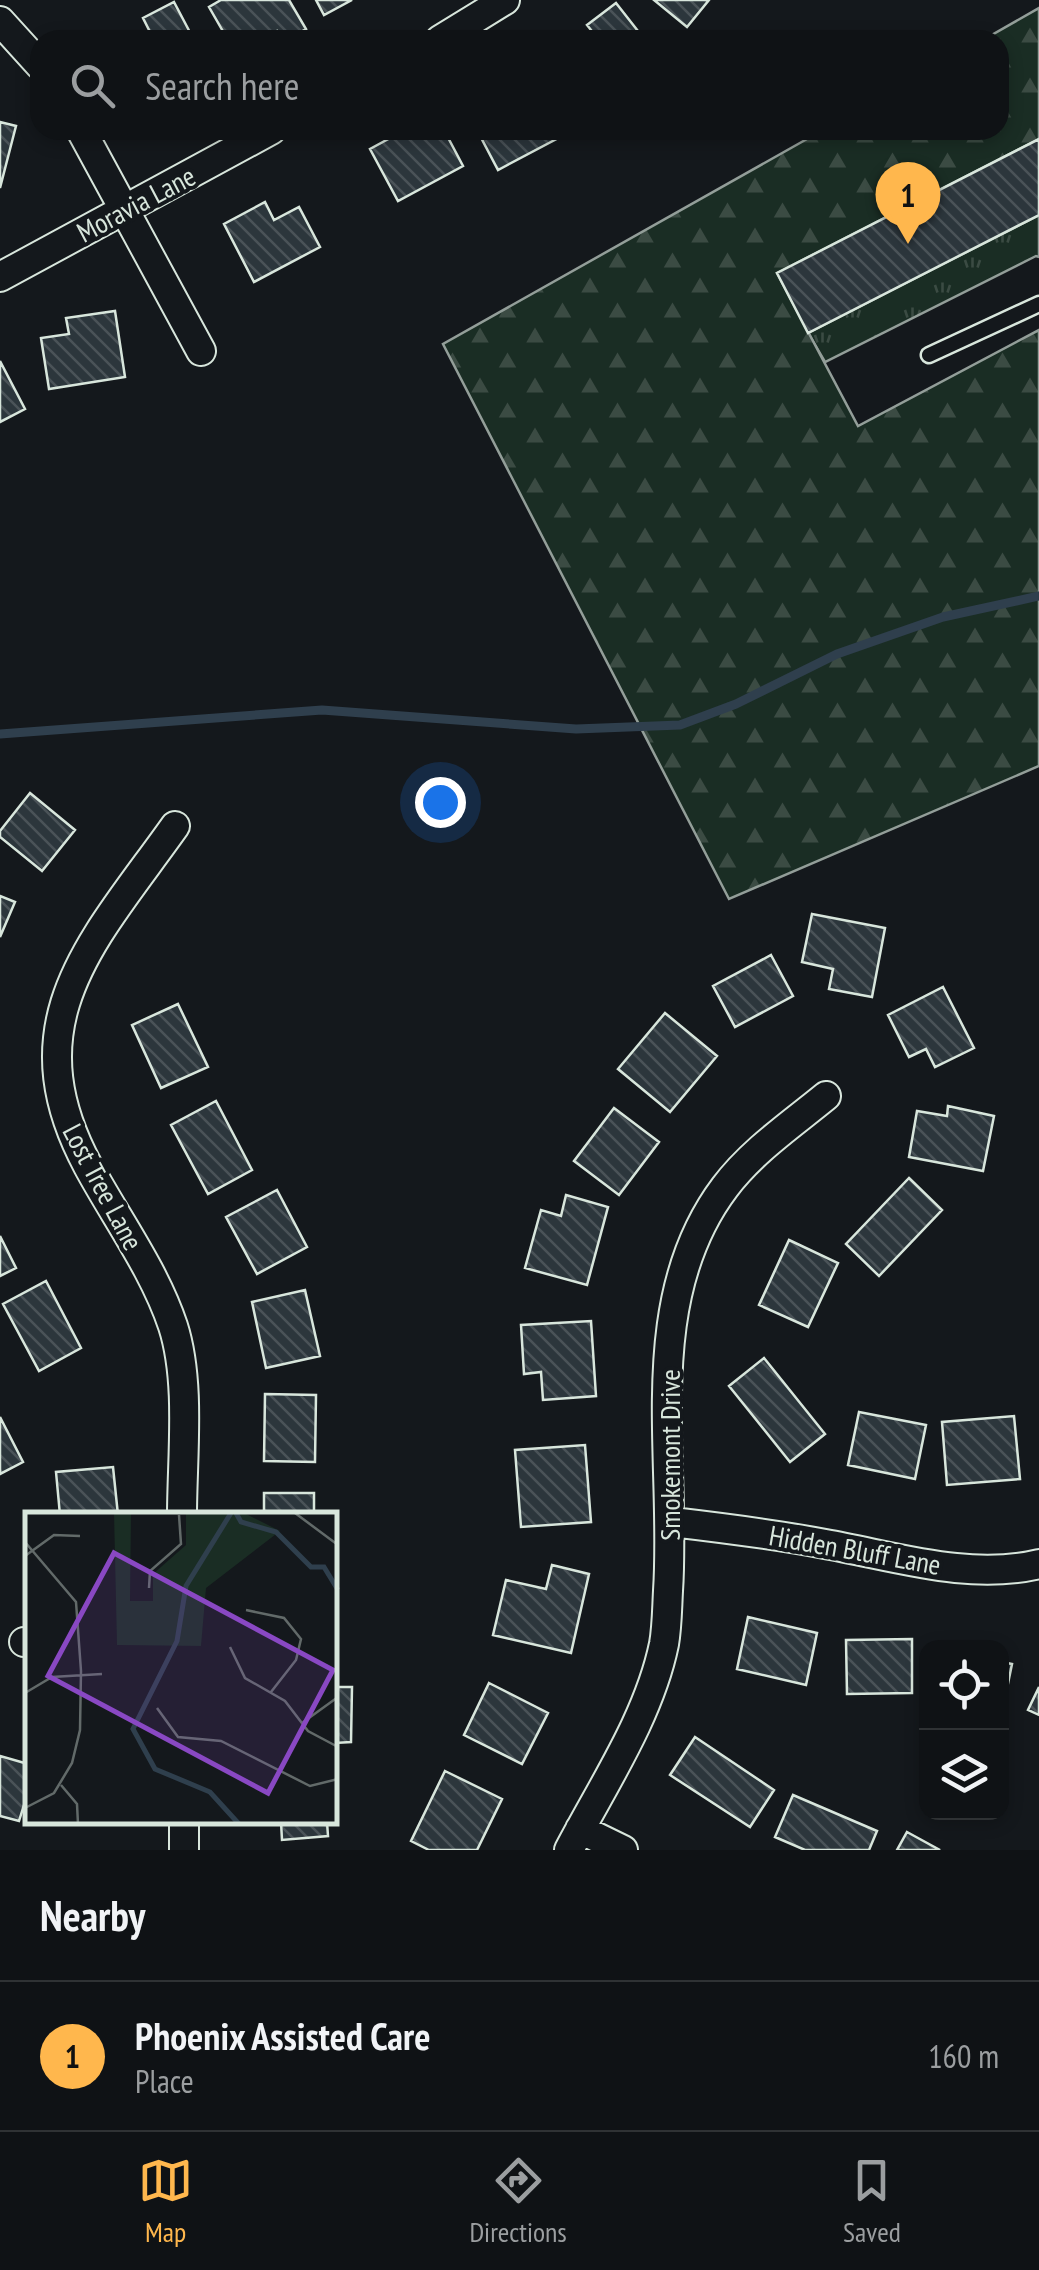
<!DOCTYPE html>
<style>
:root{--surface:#0f1215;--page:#1d2022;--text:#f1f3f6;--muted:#9b9ea0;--line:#2f3234;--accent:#ffb74d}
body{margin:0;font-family:"PT Sans Narrow",sans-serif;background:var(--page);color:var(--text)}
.controls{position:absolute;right:30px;bottom:30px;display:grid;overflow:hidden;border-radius:20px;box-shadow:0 5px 15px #0003}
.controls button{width:90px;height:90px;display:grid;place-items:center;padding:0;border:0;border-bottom:2px solid var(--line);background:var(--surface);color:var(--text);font:50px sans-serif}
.you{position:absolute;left:440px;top:802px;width:35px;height:35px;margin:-25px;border:8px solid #fff;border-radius:50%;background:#1a73e8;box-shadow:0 0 0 15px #1a73e833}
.badge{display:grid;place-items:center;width:65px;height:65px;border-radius:50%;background:var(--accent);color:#111;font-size:32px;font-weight:700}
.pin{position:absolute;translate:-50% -82px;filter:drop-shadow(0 2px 5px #0008)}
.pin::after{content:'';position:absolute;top:52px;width:35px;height:30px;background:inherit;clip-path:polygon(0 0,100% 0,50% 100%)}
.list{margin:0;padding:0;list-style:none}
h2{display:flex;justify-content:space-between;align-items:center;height:130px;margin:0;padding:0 40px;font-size:42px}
h2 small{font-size:32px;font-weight:400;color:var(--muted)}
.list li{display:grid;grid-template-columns:65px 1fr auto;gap:30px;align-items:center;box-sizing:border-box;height:150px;padding:0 40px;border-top:2px solid var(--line)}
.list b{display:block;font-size:38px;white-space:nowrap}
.list p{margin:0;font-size:32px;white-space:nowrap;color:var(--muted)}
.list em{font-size:32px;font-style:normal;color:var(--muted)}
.icon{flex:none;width:55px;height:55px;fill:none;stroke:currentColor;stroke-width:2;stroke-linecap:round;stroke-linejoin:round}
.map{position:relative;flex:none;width:1039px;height:1850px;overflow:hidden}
.search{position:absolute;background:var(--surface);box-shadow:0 5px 15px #0003;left:30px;right:30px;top:30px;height:110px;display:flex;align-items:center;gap:25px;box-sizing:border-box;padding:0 35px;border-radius:30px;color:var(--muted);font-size:38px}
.sheet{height:280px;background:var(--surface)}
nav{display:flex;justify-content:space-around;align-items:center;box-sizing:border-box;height:140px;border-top:2px solid var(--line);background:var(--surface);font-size:28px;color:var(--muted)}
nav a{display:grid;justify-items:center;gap:5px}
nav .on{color:var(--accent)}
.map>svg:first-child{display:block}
.grass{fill:url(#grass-tufts);stroke:#939e99;stroke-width:2.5}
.forest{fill:url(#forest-firs);stroke:#939e99;stroke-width:2.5}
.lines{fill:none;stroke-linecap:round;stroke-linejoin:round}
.stream{stroke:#2f3f4d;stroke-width:9}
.building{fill:url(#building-back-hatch);stroke:#d8e6dc;stroke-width:2.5}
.lane-casing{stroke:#d8e6dc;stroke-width:19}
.street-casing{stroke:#d8e6dc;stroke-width:32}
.lane{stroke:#14181c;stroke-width:14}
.street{stroke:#14181c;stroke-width:28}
.labels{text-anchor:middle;stroke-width:8;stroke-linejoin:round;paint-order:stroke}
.street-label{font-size:28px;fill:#d8e6dc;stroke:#14181c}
.inset-river{fill:none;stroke:#2f3f4d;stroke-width:5}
.inset-road{fill:none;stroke:#626a69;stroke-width:2.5}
.view{fill:#8948c3;fill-opacity:0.15;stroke:#8948c3;stroke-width:5}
.inset-edge{fill:none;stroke:#d8e6dc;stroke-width:5}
</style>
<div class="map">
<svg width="1039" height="1850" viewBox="0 0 1039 1850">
<defs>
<pattern id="grass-tufts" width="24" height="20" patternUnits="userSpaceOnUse" patternTransform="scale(2.5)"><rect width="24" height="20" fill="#1a2d24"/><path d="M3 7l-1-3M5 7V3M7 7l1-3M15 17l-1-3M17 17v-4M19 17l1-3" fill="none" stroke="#3b4b43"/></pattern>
<pattern id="forest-firs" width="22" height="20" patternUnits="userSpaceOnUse" patternTransform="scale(2.5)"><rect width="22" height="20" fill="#1a2d24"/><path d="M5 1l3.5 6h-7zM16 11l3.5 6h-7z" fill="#3b4b43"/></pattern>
<pattern id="building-back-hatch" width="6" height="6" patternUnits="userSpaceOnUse" patternTransform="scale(2.5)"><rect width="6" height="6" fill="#2c363c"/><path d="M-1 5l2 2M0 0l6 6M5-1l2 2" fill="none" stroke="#4a5358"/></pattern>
</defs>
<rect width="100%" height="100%" fill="#14181c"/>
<!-- grass -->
<path class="grass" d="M1039,215V257L1036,256L825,362L808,333Z"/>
<!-- forest -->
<path class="forest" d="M1039,8V139L777,273L858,426L1039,330V766L729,899L443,344L823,130H999V40H983Z"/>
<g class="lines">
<!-- stream -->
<path class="stream" d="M0,734L322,710L576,729L680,725L736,704L837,654L943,617L1039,596"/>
</g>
<!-- building -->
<path class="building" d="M221,0H289L306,29L286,40H282L277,31L260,40H228L209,7Z
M316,0H352L324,15Z
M654,0H709L687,27Z
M174,2L194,40H130L149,30L143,18Z
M616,3L645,40H599L587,25Z
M0,122L16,126L0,188Z
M405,130H444L463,166L398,201L370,149Z
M477,130H561L564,135L498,170Z
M1039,139V215L808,333L777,273Z
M265,202L274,220L299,207L320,247L254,282L224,224Z
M115,311L125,377L49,389L41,338L69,334L66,318Z
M0,361L25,409L0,422Z
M30,793L75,830L42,871L0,837V831Z
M0,896L15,902L0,937Z
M812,914L885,928L872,997L829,989L833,969L802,962Z
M771,955L793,996L735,1027L713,986Z
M943,987L974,1048L935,1067L926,1049L909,1057L888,1015Z
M178,1004L208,1067L161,1088L132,1025Z
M665,1013L717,1056L670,1112L618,1069Z
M216,1101L252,1170L208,1194L171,1125Z
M948,1106L994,1116L983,1171L909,1157L917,1111L947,1116Z
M614,1108L659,1142L619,1195L574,1161Z
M909,1178L942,1210L879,1276L846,1244Z
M277,1190L307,1247L257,1274L226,1217Z
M566,1195L608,1207L587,1285L525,1268L541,1210L561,1216Z
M0,1236L16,1268L0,1276Z
M789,1240L838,1263L808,1327L759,1305Z
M46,1281L81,1348L39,1371L3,1304Z
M305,1290L320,1356L266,1368L252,1302Z
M591,1321L596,1396L543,1400L541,1372L524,1374L521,1325Z
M764,1358L825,1434L790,1462L729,1386Z
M265,1394L316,1395L315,1462L264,1461Z
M859,1412L926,1425L915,1479L848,1465Z
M1014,1416L1020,1479L947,1485L942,1422Z
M0,1417L23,1462L0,1474Z
M585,1445L591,1522L521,1527L515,1450Z
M113,1467L118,1515H60L56,1472Z
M264,1493H314V1515H264Z
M552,1565L589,1574L571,1653L493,1635L506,1580L546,1589Z
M748,1617L817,1633L806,1685L737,1669Z
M912,1639V1693L847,1694L846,1640Z
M1002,1662L1012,1664L1002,1713Z
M489,1683L548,1713L522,1764L464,1735Z
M335,1687H352L351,1742L335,1743Z
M1039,1687V1715L1028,1710Z
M695,1737L774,1790L750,1827L670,1775Z
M0,1756L28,1764V1792L19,1821L0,1816Z
M445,1771L502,1799L477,1850H429L411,1841Z
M793,1795L877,1831L869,1850H805L775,1837Z
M281,1822H327L328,1836L282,1840Z
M907,1832L940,1850H897Z"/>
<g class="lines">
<defs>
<path id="lane" d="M929,355L1039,304"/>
<path id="street" d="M0,21L40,65
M440,40L505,0
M81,130L201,351
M0,277L271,130
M175,826C94,940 10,1021 88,1166C116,1218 154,1269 173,1326C191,1382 182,1457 182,1515
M672,1522C723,1528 774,1534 825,1544C894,1556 969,1581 1039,1564
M24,1642H28
M184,1822V1850
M580,1829L623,1850
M569,1850C603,1785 649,1717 664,1644C667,1627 667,1609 668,1591C677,1458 638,1302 725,1187C752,1151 792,1124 826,1096"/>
</defs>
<!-- lane casing -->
<use href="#lane" class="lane-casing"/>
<!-- street casing -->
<use href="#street" class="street-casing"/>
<!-- lane -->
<use href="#lane" class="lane"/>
<!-- street -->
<use href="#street" class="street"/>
</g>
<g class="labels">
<!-- street labels -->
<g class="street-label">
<text transform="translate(136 204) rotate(-28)" y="10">Moravia Lane</text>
<text transform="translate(103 1187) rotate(62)" y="10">Lost Tree Lane</text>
<text transform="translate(670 1455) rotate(-90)" y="10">Smokemont Drive</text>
<text transform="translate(855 1550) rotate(10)" y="10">Hidden Bluff Lane</text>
</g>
</g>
<!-- overview -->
<g transform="translate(25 1512)">
<rect width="312" height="312" fill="#14181c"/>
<path d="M89,1H106L105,89H128V62L161,33V1H219L255,19L181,76L176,134L92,133Z" fill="#1a2d24"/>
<path class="inset-river" d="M206,1L161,74L152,129L108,217L130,257L185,280L214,312M211,1L216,10L251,20L286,55H299L313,78"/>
<path class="inset-road" d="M270,1L313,33M0,30L51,90L56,159L55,218L47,251L29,281L0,296M0,44L29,23L55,24M124,76L125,59L156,32L154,3M221,98L259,106L276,127L271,148L246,180M205,135L220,166L260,189L283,219L313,235M0,181L27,165L77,162M132,196L153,225L196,229L285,274L313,267M277,211L313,185M36,273L52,292L53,312"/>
<path class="view" d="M89,41L308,158L243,281L23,164Z"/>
<rect width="312" height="312" class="inset-edge"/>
</g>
</svg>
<div class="controls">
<button><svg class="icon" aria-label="locate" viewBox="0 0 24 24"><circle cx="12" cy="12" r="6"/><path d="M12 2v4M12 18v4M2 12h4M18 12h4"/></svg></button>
<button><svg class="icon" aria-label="layers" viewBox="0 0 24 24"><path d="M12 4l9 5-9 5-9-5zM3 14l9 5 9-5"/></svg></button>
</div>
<div class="you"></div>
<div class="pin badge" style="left:908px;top:244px">1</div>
<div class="search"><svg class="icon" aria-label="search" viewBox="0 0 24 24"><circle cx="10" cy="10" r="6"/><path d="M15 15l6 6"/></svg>Search here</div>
</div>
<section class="sheet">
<h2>Nearby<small></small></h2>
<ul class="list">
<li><span class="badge">1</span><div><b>Phoenix Assisted Care</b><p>Place</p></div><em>160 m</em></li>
</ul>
</section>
<nav>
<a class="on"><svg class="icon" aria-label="map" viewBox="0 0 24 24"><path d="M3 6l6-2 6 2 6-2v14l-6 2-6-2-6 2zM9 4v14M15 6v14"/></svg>Map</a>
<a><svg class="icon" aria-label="directions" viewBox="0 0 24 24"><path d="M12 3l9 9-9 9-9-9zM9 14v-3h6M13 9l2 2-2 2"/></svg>Directions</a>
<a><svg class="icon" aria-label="saved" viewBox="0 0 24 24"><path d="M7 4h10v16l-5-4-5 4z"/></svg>Saved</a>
</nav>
